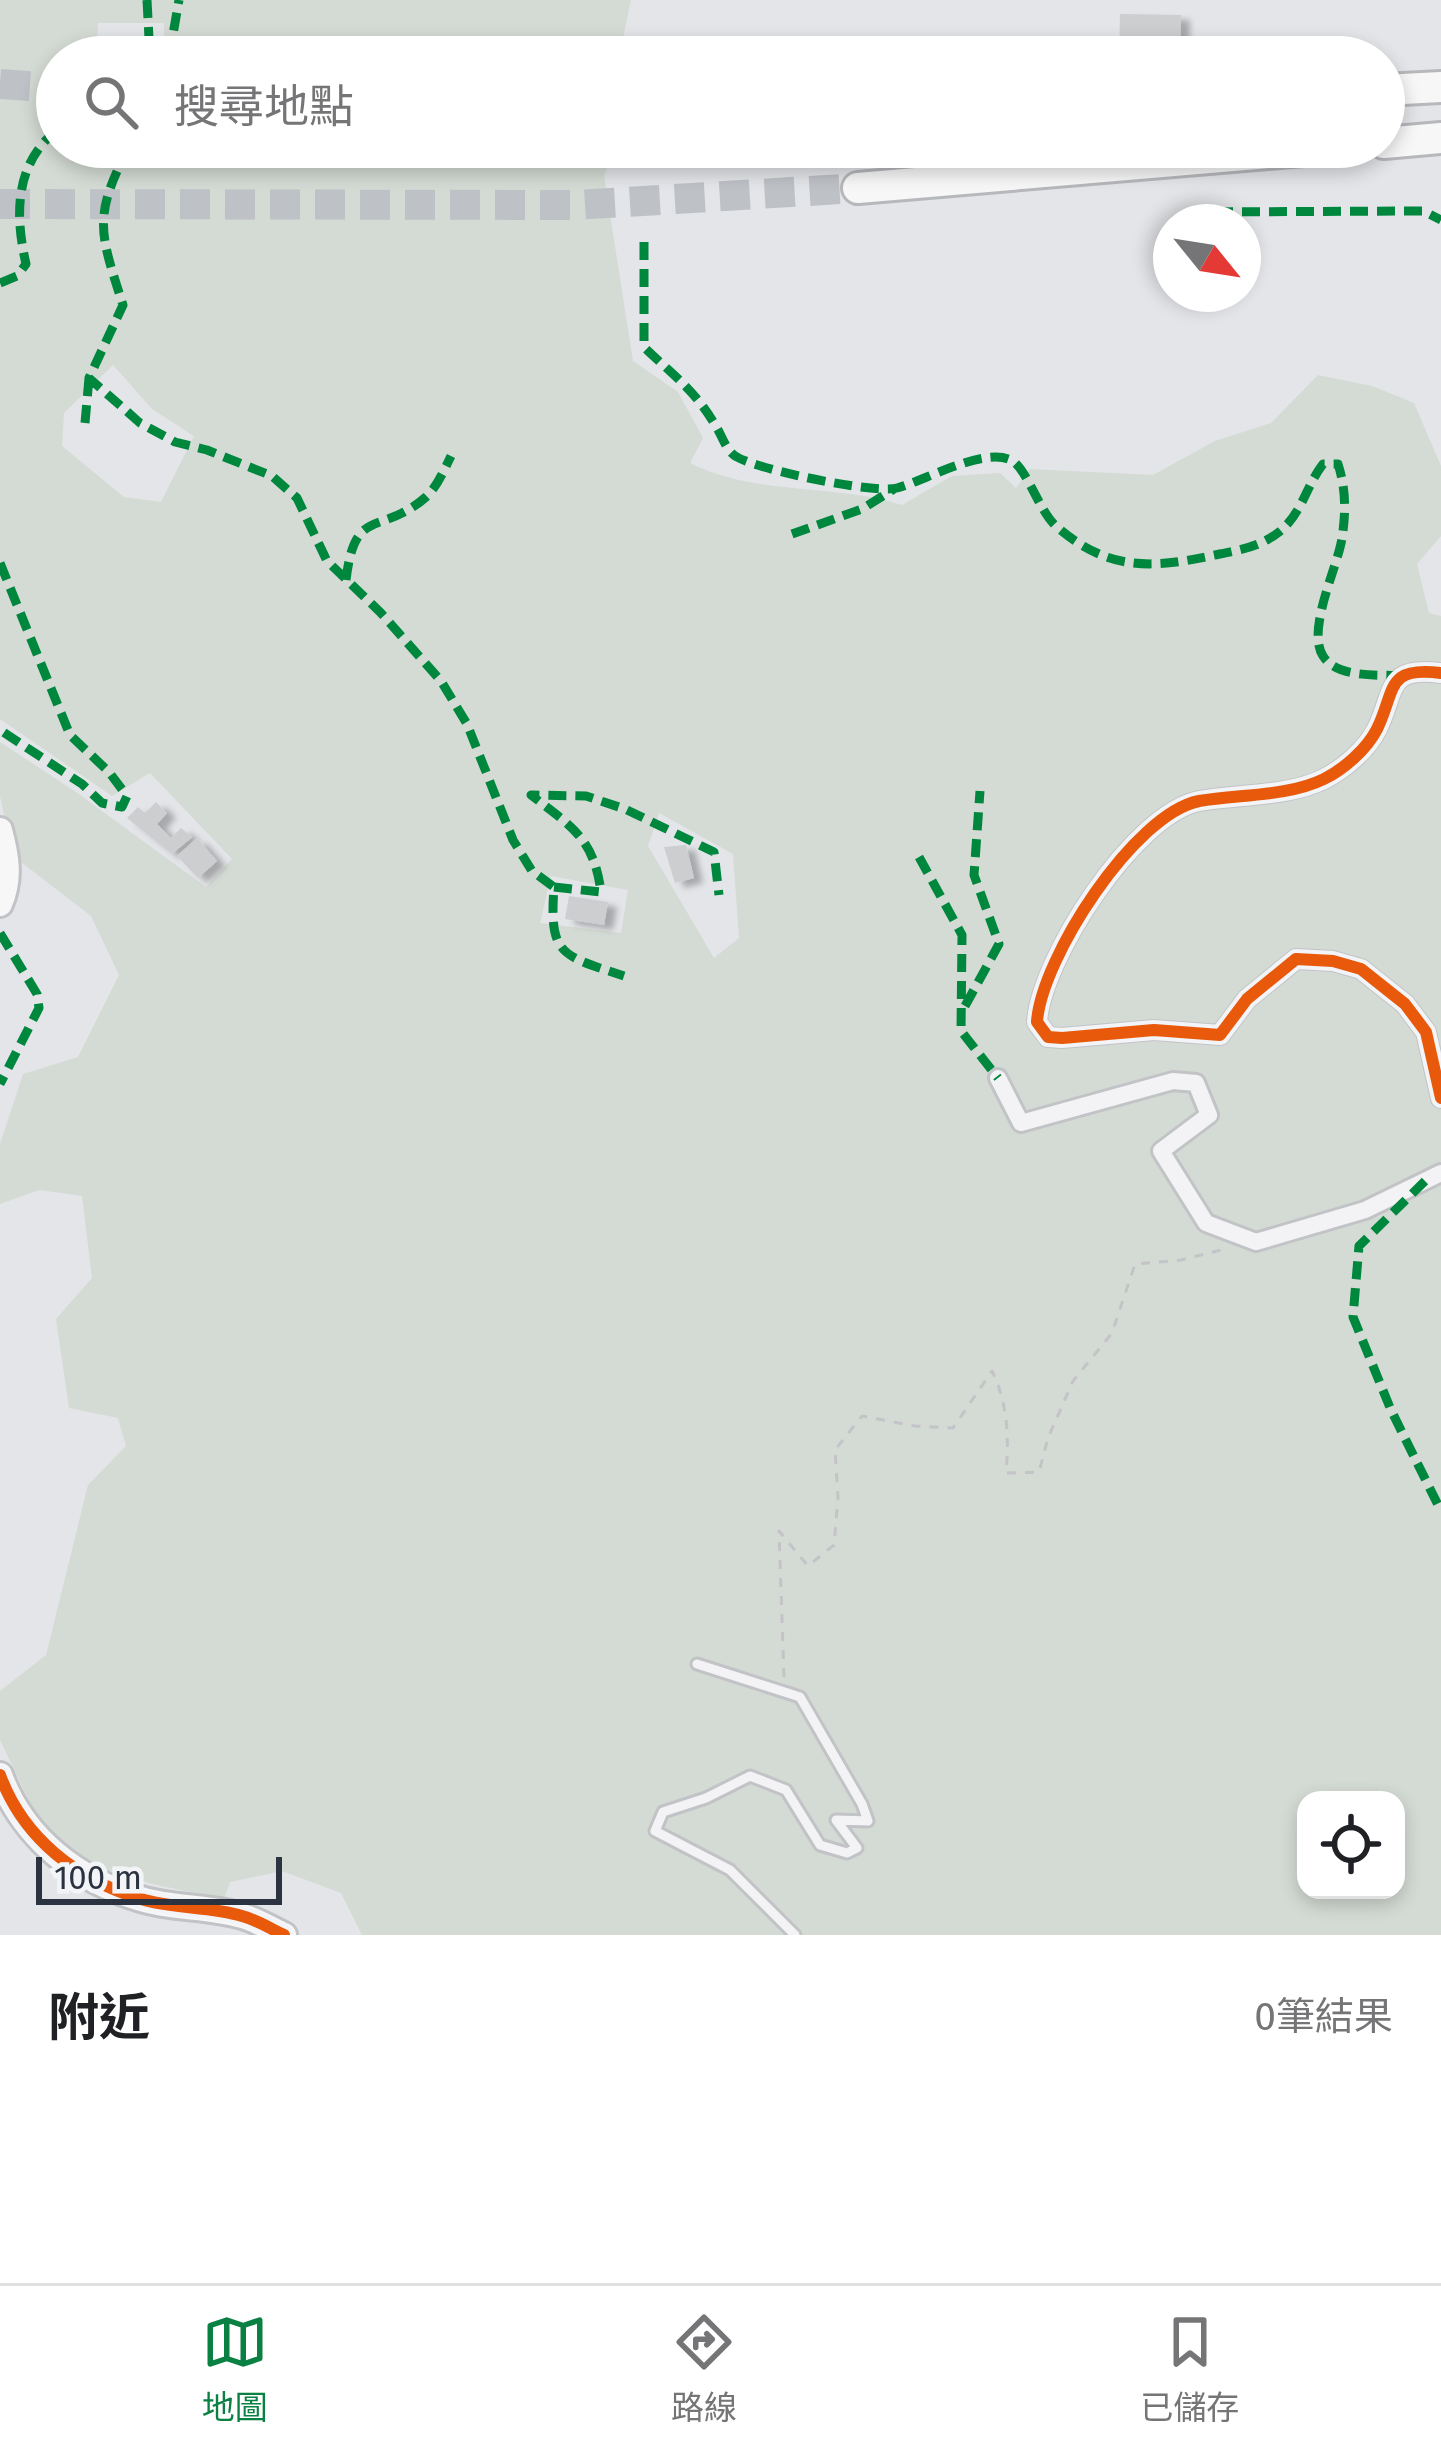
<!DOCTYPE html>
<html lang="zh-TW">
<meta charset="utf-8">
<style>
:root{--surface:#fff;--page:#f6f6f6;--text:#202124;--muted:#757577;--line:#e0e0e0;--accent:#0b8043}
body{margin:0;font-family:"Fira Sans","Noto Sans TC",sans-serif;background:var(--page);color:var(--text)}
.controls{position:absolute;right:36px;bottom:36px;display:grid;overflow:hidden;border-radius:24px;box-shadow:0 6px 18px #0003}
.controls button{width:108px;height:108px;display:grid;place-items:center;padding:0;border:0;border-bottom:3px solid var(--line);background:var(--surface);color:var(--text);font:60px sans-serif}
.compass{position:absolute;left:1153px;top:204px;width:108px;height:108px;border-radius:50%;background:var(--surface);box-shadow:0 6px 18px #0003;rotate:120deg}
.scale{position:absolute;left:36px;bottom:30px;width:246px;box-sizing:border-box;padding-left:12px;border:6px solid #2c3340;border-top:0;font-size:33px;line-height:42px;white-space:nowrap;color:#2c3340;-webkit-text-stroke:9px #f2f4f7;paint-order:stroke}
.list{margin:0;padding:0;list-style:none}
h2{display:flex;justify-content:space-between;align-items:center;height:156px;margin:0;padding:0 48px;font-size:51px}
h2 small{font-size:39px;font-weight:400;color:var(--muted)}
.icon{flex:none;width:66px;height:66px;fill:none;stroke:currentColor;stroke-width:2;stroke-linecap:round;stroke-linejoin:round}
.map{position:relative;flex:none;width:1441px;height:1935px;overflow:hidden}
.search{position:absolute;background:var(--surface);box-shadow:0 6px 18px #0003;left:36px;right:36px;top:36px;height:132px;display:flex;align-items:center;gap:30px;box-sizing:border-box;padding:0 42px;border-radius:66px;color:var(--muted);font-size:45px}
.sheet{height:348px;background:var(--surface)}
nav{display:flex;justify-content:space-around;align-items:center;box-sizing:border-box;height:168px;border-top:3px solid var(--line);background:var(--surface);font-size:33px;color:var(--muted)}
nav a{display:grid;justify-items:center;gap:6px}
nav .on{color:var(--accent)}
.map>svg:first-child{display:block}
.green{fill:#d4dbd4;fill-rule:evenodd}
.building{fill:#ccced0;filter:url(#shadow)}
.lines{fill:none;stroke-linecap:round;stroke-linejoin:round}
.highway-tunnel{stroke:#bec1c6;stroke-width:30;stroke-dasharray:30 15;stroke-linecap:butt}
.lane-casing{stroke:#c2c3c6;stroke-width:15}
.street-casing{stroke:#c2c3c6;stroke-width:22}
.secondary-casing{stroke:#c2c3c6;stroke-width:30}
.highway-casing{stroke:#b6b8bc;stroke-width:36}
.path{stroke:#c3c3c8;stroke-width:3;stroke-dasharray:9 9;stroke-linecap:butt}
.lane{stroke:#f3f3f5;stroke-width:9}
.street{stroke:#f3f3f5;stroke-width:16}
.secondary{stroke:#f7f7f7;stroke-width:24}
.highway{stroke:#f7f7f7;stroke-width:30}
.quiet{stroke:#00873e;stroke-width:9;stroke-dasharray:18 9;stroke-linecap:butt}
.cycleway-casing{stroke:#f2f4f7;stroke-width:20}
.cycleway{stroke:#e8590c;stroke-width:12}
</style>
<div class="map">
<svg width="1441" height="1935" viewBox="0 0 1441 1935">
<defs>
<filter id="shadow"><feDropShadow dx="9" dy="5" stdDeviation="3" flood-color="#0004"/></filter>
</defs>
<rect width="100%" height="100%" fill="#e3e5e8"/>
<!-- green -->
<path class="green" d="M0,0H631L619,57H164V23H98L96,57H57V147H614L604,176L633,361L678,392L703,438L690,463C755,496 834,483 902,505L952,476L1000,473L1016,488L1030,469L1153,475L1215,441L1271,423L1318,375L1372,386L1414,403L1441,466V536L1417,564L1429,613L1441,616V1935H362L341,1893L282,1871L230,1882L224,1899L152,1884L85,1862L39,1822L0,1740V1691L46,1655L88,1485L126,1446L118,1418L69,1408L56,1319L92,1278L82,1196L39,1190L0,1204V1144L23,1074L78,1057L119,975L91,916L13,856L0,796V742L76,792L206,887L232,859L150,773L112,796L0,719ZM113,365L152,409L194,436L161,502L124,497L62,446L64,413ZM659,813L733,854L739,938L714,958L648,846ZM551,876L628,890L621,933L540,923ZM1306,1800H1396V1890H1306Z"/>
<!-- building -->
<path class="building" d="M1120,14L1181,15L1180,57H1119Z
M156,802L167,813L157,824L171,838L181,828L192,837L172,854L127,818L138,807L145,813Z
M197,838L217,861L198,878L177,856Z
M686,845L694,878L675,883L664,847Z
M569,896L608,902L604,925L565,919Z"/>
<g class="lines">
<!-- highway-tunnel -->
<path class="highway-tunnel" d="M0,84L57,88
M0,204L575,205L858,188"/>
<defs>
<path id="lane" d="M697,1664L800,1697L862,1804L868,1821L836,1820L857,1848L847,1853L820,1845L786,1790L750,1776L706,1798L663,1812L655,1831L730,1870L795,1935"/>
<path id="street" d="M1441,673C1385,666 1396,690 1377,729C1367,749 1344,769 1324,779C1287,797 1239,794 1199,801C1134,814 1041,959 1037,1022L1048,1037L1062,1038L1154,1030L1220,1035L1247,999L1296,959L1333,961L1361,969L1405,1004L1426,1032L1441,1098
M998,1078L1021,1123L1173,1081L1196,1083L1209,1115L1161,1151L1206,1223L1256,1242L1365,1210L1441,1173"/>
<path id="secondary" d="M0,830C7,856 11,879 0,904
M0,1775C23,1838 77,1880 141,1899C173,1909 209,1906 242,1916C257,1920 271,1929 284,1935"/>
<path id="highway" d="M1384,90L1441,87
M1384,143L1441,138
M858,188L1339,147"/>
</defs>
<!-- lane casing -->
<use href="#lane" class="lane-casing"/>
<!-- street casing -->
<use href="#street" class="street-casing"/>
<!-- secondary casing -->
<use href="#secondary" class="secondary-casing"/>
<!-- highway casing -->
<use href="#highway" class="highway-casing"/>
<!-- path -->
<path class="path" d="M784,1677L779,1531L808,1566L834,1545L838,1497L835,1450L862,1416L915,1426L953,1428L992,1371C1008,1404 1009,1437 1006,1473L1039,1472L1048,1438L1073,1381L1112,1333L1135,1264L1181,1260L1225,1249"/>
<!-- lane -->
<use href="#lane" class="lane"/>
<!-- street -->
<use href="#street" class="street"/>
<!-- secondary -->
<use href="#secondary" class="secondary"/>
<!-- highway -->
<use href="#highway" class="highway"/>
<!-- quiet -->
<path class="quiet" d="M147,0L150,57
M169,57L179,0
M129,147C92,217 100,233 123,305L89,378L140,423L175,442L207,450L272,476L297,498L327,561L380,612L441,681L467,724L513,840L532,871L554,887C549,956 561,955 624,976
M1188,212L1423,211L1441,220
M644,242V347C674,376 695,390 717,428C723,438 726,451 737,457C759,470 874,494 897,488C924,481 983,447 1011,460C1027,468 1039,512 1057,527C1107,570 1149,569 1210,556C1234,551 1259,548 1279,532C1302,514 1306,486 1323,464H1338C1346,489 1346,512 1342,538C1338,566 1306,630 1323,656C1337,679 1379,674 1402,676
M0,283L17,276L26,264C15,216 14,164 57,130
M85,423L89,378
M792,534L862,509L894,489
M0,563L70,735L109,772L127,796L122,807L102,803L82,784L0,730
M346,580C355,504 380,537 426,497C437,487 444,470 451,456
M919,857L962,935L961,1031L998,1078
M554,887L601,892C594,838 571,826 531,795L586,796L625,809L714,852L719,895
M0,933L37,994L39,1008L0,1084
M965,1006L999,944L974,875L980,791
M1425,1181L1359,1246L1353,1317L1391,1410L1441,1511"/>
<defs>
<path id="cycleway" d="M1441,673C1385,666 1396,690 1377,729C1367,749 1344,769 1324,779C1287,797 1239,794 1199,801C1134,814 1041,959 1037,1022L1048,1037L1062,1038L1154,1030L1220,1035L1247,999L1296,959L1333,961L1361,969L1405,1004L1426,1032L1441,1098
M0,1775C23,1838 77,1880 141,1899C173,1909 209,1906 242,1916C257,1920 271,1929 284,1935"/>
</defs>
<!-- cycleway casing -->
<use href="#cycleway" class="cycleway-casing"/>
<!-- cycleway -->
<use href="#cycleway" class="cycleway"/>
</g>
</svg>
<div class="controls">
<button><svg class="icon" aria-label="locate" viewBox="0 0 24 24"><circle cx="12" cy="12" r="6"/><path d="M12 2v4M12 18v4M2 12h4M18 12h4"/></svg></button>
</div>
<svg class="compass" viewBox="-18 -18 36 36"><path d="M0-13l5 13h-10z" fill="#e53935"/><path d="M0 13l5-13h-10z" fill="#757577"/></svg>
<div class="scale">100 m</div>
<div class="search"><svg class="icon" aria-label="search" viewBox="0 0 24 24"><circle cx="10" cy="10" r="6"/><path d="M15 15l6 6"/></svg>搜尋地點</div>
</div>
<section class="sheet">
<h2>附近<small>0筆結果</small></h2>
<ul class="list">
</ul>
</section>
<nav>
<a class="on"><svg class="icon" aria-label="map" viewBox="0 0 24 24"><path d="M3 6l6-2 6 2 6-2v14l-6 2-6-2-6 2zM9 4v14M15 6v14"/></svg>地圖</a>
<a><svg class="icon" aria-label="directions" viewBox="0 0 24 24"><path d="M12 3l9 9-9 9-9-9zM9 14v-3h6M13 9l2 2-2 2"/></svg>路線</a>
<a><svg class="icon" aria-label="saved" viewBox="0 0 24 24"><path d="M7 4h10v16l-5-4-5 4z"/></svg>已儲存</a>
</nav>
